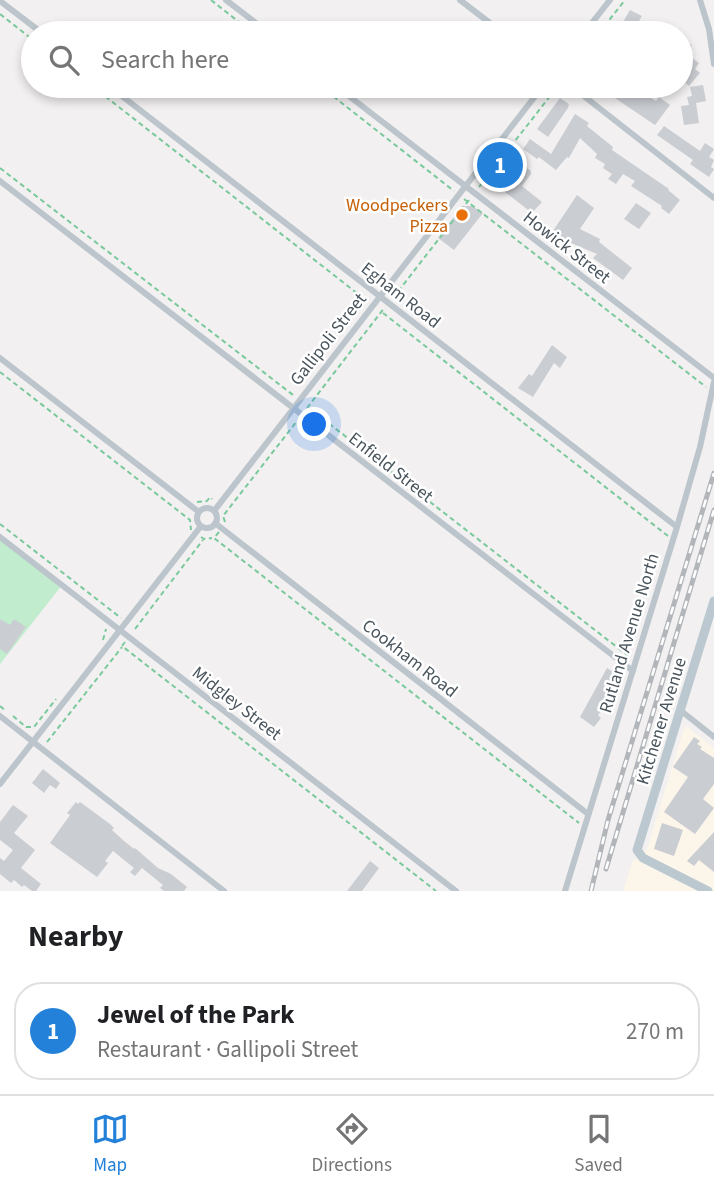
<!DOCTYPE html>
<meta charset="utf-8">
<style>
:root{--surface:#fff;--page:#f6f6f6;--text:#202124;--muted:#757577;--line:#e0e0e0;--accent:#2381d9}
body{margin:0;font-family:"Source Sans 3",sans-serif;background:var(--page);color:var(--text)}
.you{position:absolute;left:315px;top:425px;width:24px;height:24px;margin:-18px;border:5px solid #fff;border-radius:50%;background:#1a73e8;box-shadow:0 0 0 10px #1a73e833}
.badge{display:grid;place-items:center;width:46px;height:46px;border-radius:50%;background:var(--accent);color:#fff;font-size:23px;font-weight:700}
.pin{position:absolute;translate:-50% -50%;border:4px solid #fff;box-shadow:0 2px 7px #0006}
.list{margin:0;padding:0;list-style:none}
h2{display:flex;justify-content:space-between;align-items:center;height:91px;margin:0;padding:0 28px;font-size:30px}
h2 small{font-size:23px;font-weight:400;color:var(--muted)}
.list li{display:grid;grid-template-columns:46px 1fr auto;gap:21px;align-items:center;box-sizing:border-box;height:98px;margin:0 14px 14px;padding:0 14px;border:2px solid var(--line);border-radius:28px}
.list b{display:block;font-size:26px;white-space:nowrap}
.list p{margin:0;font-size:23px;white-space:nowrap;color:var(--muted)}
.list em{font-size:23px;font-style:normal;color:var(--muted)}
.icon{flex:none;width:38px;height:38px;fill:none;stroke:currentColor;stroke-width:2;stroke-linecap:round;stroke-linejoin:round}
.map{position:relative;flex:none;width:714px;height:891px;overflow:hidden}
.search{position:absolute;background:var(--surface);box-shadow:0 4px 10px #0003;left:21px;right:21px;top:21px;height:77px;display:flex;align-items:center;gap:18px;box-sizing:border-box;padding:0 24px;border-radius:38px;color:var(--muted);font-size:26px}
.sheet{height:203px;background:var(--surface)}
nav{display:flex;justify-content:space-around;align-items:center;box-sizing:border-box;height:98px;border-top:2px solid var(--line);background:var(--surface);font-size:19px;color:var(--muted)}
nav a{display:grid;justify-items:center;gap:4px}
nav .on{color:var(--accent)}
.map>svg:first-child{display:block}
.commercial{fill:#fbf5ea}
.green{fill:#c1edce}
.building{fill:#cacdd2}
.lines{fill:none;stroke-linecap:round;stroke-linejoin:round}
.path{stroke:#7ac99c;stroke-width:2;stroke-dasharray:5 3.5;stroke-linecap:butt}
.street{stroke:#bcc5cc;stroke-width:6}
.secondary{stroke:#bcc8d0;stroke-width:9}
.rail-casing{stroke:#b2b6ba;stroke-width:5}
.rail{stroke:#fff;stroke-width:2.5;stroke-dasharray:8;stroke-linecap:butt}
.food-dot{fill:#e8710a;stroke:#fff;stroke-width:2.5}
.labels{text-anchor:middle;stroke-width:5;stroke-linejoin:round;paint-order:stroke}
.food-label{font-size:18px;fill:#c56008;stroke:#fff;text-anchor:end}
.street-label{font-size:18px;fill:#49545c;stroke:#fff}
</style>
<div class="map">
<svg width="714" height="891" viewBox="0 0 714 891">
<rect width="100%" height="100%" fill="#f2f0f0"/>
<!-- commercial -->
<path class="commercial" d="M685,725L714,748V891H623L632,862L647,849Z"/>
<!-- green -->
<path class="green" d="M0,537L62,585L0,664Z"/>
<!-- building -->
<path class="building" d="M630,10L642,16L639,21L652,28L655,24L672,33H610L615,26L619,29Z
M681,39L692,45L687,54L699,63L695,69L700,73L689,86L681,79V73L688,64L683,61L681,65Z
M703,85L706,101L696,103L699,123L684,125L681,106L689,105L687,97L692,96L690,87Z
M597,86H616L629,94L634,87L656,101L659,97L670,105L655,125Z
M560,98L569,104L568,108L548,137L537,129Z
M575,114L589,123L587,126L613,147L612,150L669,189L668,190L680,200L669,214L661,208L662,206L631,186L635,181L623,174L616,184L608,179L612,174L603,168L605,164L595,158L597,154L580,138L569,158L567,157L556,170L539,157L537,159L523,149L530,139L551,154Z
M664,126L700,151L705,143L714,149L709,157L714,160L711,167L714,169L709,177L690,164L693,160L657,135Z
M504,157L512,164L515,161L519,162L531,171V174L522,186L542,202L532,213L487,178Z
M577,195L594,208L580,229L600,239L599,242L632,268L623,280L593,258L597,254L571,243L553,231Z
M636,203L651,213L639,229L624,219Z
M462,206H472L483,213L454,250L438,238Z
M552,345L567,357L560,368L554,363L533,397L518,388L529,374L532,376Z
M0,619L10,625L14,619L26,627L7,654L0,649Z
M607,668L615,673L611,678L615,681L605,696L610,700L598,715L601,718L594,727L580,717Z
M694,737L700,741L697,744L702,747L700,749L714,758V784L703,799L714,808L695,834L664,812L688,777L673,767Z
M43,769L60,783L56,789L50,785L44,793L32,783Z
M76,802L78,804L80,802L110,824L114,828L112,830L124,841L134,849L135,848L158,868L171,874L187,887L184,891H164L160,888L163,885L142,868L135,876L130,872L134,868L113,851L105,861L108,863L97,877L50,843L70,815L67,813Z
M13,805L28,816L14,833L35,850L21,868L41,884L36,891H32L24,885L22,887L14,880L11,883L0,874V858L4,861L13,850L0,840V822Z
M662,823L683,830L674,856L654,849Z
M714,832V872L699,860L694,866L687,861Z
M370,861L379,868L362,891H347Z"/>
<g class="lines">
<!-- path -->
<path class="path" d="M211,0L253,33
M0,14L33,40
M599,33L625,0
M92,86L367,301
M320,86L454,191
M0,168L293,395
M479,187L558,86
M464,199L706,387
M393,298L469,200
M383,313L668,536
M0,372L190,520L191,530
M307,408L385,307
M309,408L631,658
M197,502L207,501L210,497L212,499
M225,522L223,516L297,421
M0,524L121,618
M219,532L214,538L579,823
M201,537L204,539L212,538
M135,629L203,540
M103,640L106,629
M125,642L122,646L436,891
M0,706L6,711
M13,716L26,727H34L56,699
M47,742L122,647"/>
<!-- street -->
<path class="street" d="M226,0L269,33
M460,0L503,33
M700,0L709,29L714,64
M0,1L42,33
M584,33L610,0
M109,86L677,527
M336,86L714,378
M571,86L714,198
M0,181L633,671
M0,358L199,512
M197 518a10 10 0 1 1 20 0a10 10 0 1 1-20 0Z
M214,511L543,86
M215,523L588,814
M0,537L456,891
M680,710L714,737
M0,716L224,891
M0,784L201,526
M565,891L677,527L700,447L714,382"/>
<!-- secondary -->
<path class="secondary" d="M708,891L643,858L637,850L714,601"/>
<defs>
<path id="rail" d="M606,869L714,510
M591,891L608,820L714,473"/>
</defs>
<!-- rail casing -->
<use href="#rail" class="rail-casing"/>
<!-- rail -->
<use href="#rail" class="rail"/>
</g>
<!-- markers -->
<circle class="food-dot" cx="462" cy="215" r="7"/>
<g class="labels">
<!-- food labels -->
<g class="food-label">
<text x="448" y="211">Woodpeckers<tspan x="448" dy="21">Pizza</tspan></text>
</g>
<!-- street labels -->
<g class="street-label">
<text transform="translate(567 247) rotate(38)" y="6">Howick Street</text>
<text transform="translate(401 295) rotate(38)" y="6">Egham Road</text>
<text transform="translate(328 339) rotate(-52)" y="6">Gallipoli Street</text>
<text transform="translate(391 467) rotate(38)" y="6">Enfield Street</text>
<text transform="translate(629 633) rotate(-73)" y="6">Rutland Avenue North</text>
<text transform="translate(410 658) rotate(38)" y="6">Cookham Road</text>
<text transform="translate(237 703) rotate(38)" y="6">Midgley Street</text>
<text transform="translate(661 721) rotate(-73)" y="6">Kitchener Avenue</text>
</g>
</g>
</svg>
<div class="you"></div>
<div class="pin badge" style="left:500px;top:165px">1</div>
<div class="search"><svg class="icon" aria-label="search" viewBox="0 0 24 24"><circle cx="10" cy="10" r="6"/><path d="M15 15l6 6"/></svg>Search here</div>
</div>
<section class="sheet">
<h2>Nearby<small></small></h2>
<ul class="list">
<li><span class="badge">1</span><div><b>Jewel of the Park</b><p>Restaurant · Gallipoli Street</p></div><em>270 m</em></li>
</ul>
</section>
<nav>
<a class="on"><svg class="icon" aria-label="map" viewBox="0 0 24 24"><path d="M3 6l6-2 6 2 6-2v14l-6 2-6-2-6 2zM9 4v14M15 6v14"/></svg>Map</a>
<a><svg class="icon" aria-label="directions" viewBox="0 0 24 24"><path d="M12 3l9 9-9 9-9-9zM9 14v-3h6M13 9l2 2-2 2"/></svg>Directions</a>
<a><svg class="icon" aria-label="saved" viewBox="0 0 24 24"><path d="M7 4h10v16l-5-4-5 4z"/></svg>Saved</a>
</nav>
